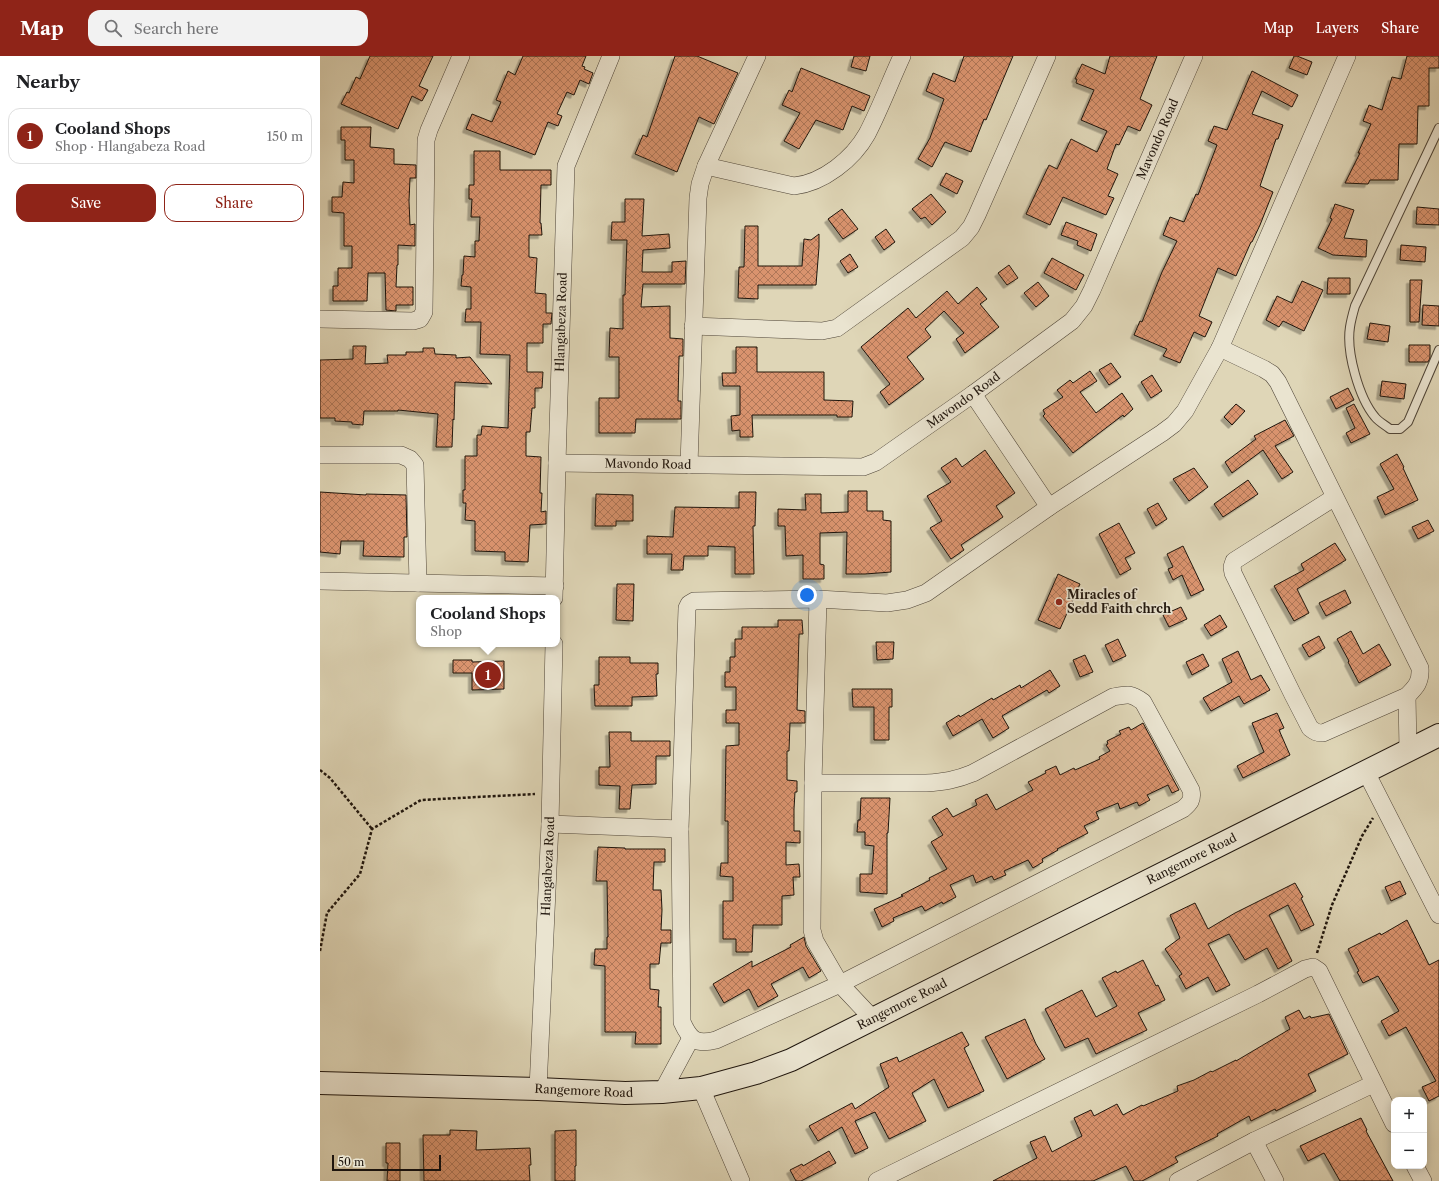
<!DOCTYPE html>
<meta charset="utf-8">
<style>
:root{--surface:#fff;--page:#f2f2f2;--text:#202124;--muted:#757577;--line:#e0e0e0;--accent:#8f2418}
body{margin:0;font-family:"Libre Caslon Text",serif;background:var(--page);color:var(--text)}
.controls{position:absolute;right:12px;bottom:12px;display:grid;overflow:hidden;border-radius:8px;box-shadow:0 2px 10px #0003}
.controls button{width:36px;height:36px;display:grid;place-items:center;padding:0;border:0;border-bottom:1px solid var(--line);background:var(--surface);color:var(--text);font:20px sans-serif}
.scale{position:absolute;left:12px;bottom:10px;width:109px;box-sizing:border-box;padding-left:4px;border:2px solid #1f150d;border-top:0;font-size:11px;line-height:14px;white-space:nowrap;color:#1f150d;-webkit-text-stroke:3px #eae4d0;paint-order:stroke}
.you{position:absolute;left:487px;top:539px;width:14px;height:14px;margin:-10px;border:3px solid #fff;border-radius:50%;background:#1a73e8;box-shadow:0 0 0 6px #1a73e833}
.badge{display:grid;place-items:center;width:26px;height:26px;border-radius:50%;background:var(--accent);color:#fff;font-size:13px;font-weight:700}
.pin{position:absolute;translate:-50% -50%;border:2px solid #fff;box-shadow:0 1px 4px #0006}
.popup{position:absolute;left:96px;top:539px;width:144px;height:52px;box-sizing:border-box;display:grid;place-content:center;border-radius:8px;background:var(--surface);filter:drop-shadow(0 1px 3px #0005);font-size:13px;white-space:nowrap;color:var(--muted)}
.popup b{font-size:15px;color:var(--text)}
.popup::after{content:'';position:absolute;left:50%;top:100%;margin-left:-8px;border:8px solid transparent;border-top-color:var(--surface)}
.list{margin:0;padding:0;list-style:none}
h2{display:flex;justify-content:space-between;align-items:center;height:52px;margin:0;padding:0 16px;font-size:17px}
h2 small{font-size:13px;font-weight:400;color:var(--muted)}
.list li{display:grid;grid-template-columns:26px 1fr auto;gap:12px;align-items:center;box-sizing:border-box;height:56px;margin:0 8px 8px;padding:0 8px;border:1px solid var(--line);border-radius:12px}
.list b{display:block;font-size:15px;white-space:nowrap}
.list p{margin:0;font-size:13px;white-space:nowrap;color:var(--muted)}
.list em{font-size:13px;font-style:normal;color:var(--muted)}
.actions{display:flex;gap:8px;padding:12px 16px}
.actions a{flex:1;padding:9px 0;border:1px solid var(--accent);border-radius:12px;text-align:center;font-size:14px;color:var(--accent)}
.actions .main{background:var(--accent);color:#fff}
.icon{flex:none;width:22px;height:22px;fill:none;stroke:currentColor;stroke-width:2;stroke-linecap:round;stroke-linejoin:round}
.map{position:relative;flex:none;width:1119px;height:1125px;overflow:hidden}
header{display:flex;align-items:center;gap:24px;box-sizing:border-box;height:56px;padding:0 20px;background:var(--accent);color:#fff}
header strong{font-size:19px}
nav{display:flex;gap:22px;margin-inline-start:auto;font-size:14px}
.search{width:280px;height:36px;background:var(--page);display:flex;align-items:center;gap:10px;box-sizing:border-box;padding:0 14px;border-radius:12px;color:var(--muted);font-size:15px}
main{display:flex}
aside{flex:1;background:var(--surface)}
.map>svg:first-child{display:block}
.building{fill:url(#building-cross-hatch);stroke:#1f150d;filter:url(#shadow)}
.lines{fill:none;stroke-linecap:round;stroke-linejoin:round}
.lane-casing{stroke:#4f4538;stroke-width:10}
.street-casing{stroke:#4f4538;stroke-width:18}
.secondary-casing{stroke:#1f150d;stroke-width:24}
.path{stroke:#1f150d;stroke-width:2.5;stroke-dasharray:3 2;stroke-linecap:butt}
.lane{stroke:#eae4d0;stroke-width:8}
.street{stroke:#eae4d0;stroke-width:17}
.secondary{stroke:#eae4d0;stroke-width:22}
.poi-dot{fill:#8f2418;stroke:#eae4d0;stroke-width:1.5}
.labels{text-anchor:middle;stroke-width:3.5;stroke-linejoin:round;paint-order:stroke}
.street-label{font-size:12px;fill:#1f150d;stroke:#eae4d0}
.poi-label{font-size:12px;font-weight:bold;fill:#1f150d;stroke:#eae4d0;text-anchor:start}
</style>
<header>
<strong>Map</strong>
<div class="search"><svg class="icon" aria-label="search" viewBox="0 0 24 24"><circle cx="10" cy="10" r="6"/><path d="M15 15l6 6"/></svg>Search here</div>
<nav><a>Map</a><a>Layers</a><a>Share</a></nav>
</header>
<main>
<aside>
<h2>Nearby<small></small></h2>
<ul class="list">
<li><span class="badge">1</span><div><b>Cooland Shops</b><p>Shop · Hlangabeza Road</p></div><em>150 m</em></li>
</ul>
<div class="actions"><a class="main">Save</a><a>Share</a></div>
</aside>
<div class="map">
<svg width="1119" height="1125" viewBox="0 0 1119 1125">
<defs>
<pattern id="building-cross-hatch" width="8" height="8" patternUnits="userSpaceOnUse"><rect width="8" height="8" fill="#d9936e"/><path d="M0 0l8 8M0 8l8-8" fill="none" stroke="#af7759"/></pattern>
<filter id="shadow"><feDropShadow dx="-3.5" dy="3.5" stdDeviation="0" flood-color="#0004"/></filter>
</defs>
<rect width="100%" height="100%" fill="#dfd6b7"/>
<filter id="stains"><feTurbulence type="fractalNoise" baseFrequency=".005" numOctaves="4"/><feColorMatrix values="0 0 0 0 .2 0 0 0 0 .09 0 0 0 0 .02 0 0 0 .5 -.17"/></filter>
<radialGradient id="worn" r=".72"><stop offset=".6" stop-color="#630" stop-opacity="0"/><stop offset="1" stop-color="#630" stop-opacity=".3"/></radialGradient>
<!-- building -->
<path class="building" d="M50,0H113L99,30L108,34L102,45L92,40L78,73L21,48L27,36L29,37L36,21L40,23Z
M203,0H266L262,10L265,11L264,13L273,17L269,28L260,24L254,39L247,36L237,58L242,60L238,70L228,66L215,99L146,73L152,58L172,66L181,46L176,44L188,15L195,19Z
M355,0H377L418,17L394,68L379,61L357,116L315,98L323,79L327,81Z
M534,0H550L546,15L531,11Z
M644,0H693L666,64L664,63L651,96L625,86L612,111L598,103L610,82L624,43L606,35L613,17L635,26Z
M790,0H837L820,43L832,49L820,75L808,70L799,89L796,88L787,113L798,118L788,140L794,142L786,159L743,141L730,169L706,158L729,109L737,113L751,83L777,96L787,75L761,64L774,34L756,27L757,23H755L762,8L785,18Z
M974,0H977L992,6L987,19L969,12Z
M1087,0H1119V12H1109V50H1098L1097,88H1079L1078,124H1050L1048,128L1025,127L1040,97H1038L1051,68L1043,65L1049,49L1062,54L1072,21L1081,23Z
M481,12L550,40L544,55L532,50L523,74L496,64L479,93L464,85L480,57L462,49L469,34L472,36Z
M932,15L978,39L972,51L942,35L932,58L963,69L958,83H956L940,130L953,136L940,169L932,186H931L916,220L898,212L879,260L892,266L885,281L874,276L860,307L843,300L847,293L814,279L820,265L822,266L842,216L857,185L843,179L850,161L864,166L876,138L878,139L897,89L888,85L894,70L907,74Z
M21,71H51L50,91L74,93V108L96,109V122H90L89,145L90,169L95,168V190L78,189V209H77L76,231H93V249H76V255L66,254L65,217H48L47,245H13V230H18V212H32V190H24V157L12,156V141H22L23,126L34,127V104H25V84H21Z
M154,95H180V114H231V129H221L220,167H221L222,179H209V201L217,202L215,237L226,238V257H232L231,268H223V287H207V316H223L222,332H215V352H212L210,376H206V400L221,401L220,437H222L221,456L226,455V468L210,469L208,506L185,505V496L155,495V465L145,464L146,447H143V434H145V400H157V379H161L162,370L188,372L190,299L160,298L161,266H145L146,253H151V231L141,230L142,219H143L144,200L155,201V185H159L160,161H151L152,143H149V129H154Z
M626,117L643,125L637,138L620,129Z
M611,138L626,156L612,169L605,161L601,163L592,153Z
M305,143H324L322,180L349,178L350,192L323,194L322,216H352V206L366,205L365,228H323L321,251L350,250V282L363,283V300H359L358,345H361V363H316L315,377H279V342H299V301H289L290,272L303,273V239H305L307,184H291L292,166H305Z
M1015,148L1034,154L1024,182L1047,184L1046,201L1013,199L998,192L1012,163L1010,162Z
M1097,151L1119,153V169L1096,168Z
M522,153L538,173L523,183L508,163Z
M746,166L777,178L771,195L757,189L758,185L741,179Z
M425,170H438V210H482L484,183L491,184L499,178V191L496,229H438V243L418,242L419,211H424Z
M566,173L575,186L564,194L555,181Z
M1081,189L1106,191L1105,206L1080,204Z
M530,198L538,211L528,217L520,205Z
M732,202L764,219L756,234L724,217Z
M689,209L698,222L687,229L678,217Z
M1008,222H1030V238H1007Z
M1090,224H1102L1099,266H1090Z
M982,225L1003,234L984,275L963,265L959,271L946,264L957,240L972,247Z
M718,226L729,240L716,251L704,237Z
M657,231L667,243L660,248L679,271L645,297L636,283L644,277L624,255L605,273L611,281L587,301L604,323L569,349L560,336L570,328L541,291L588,252L596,262L627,235L638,248Z
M1103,249L1119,250V270L1102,269Z
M1050,267L1070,270L1068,286L1047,283Z
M1089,289H1110V302L1108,306H1089Z
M33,290H46L45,308L68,307L67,299H86V296H103V292H114L115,298L136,299V302L150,301L172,328L135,326L134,364L133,363L132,391H116L118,358L78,354V355H44L43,369L32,368V366L15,365V362H0V304L33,303Z
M416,291H437V316H504V344L533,345L532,361H517V359H432L433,381H420V374L412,375L411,360L420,359V330H403L402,317H416Z
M791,307L801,321L789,329L779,314Z
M770,315L777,325L760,336L776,357L802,337L813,353L804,361L803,359L753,397L723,360L725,358L723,354L743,341L737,334L750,324L753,327Z
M832,319L842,335L831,342L821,326Z
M1062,325L1086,328L1084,343L1060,340Z
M1028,332L1034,344L1016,353L1010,341Z
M916,348L925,355L912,369L904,361Z
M1034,348L1050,378L1031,387L1026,377L1035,372L1026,352Z
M965,364L974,380L955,390L973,416L962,423L943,394L912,417L905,406L936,383L934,380Z
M665,394L695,437L676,450L683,461L641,489L644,494L631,503L610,472L622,465L607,440L631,426L621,412L636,402L642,411Z
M1077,398L1084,411L1083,412L1098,444L1065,459L1057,441L1074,433L1060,408Z
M874,412L888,431L869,445L853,423Z
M928,424L938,438L903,461L894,448Z
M528,435H547V455H563V464L571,465V516L545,518H526L527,476L500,477V508L504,509V523H483V499L466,500L465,470H458V453L486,454L485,438H501V457L528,456Z
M0,436L46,439V438L86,439L87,481H84V501L43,500L44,485H21L20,498L0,496Z
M419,436H436L435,470H433L434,518H415V491L388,490V500H364L363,514H351L352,498H327V480L353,481L355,451L419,452Z
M276,438L313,439V465H296V470H275Z
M838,447L847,463L836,470L827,453Z
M1108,464L1114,475L1098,483L1092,471Z
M799,467L815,497L805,502L811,513L800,519L779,478Z
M1015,487L1026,504L977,533L989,557L974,565L954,530L984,514L981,508Z
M863,490L884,534L871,540L862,519L853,524L848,513L853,511L847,498Z
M738,518L760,528L740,573L718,564Z
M297,528H314L313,565L296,564Z
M1025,534L1031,547L1006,560L999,547Z
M861,551L867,563L849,571L843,559Z
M900,559L907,571L891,580L884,569Z
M458,564H482L483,578H479L477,654L485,655V667H470L469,695H467V724L477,725V736H475L474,753V775H480V787L466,786V809L479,808L480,821H473L474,839L462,840V869H433L432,896H416V883H403V845H413V821L400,820L401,807H408V765H405L406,690L419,689V667H406V654H416V631H405V616H410V601H415V583H422V571H458Z
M1031,575L1043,598L1059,588L1071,609L1039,627L1028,606L1029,605L1017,583Z
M999,580L1005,592L989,601L982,589Z
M798,583L806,600L793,606L785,589Z
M556,586H574L573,603L557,604Z
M918,595L931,624L941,619L950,634L924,648L919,640L891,655L883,642L912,626L902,603Z
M883,598L889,610L872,619L866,606Z
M765,599L773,616L760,621L753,604Z
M279,601H310V607H338V618H336L337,640L312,641V650H275L274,629H279Z
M133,604H152V606L184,605V633L152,634V617H133Z
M730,614L740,630L729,637L727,634L682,660L689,672L673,682L662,663L633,680L626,667L639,659L640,661L672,642L673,644L700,629L701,632Z
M532,633H572V651H569V684H554V651H533Z
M957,657L964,672L959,674L970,699L923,722L917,710L944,696L932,667Z
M823,667L859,734L852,737L848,729L827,739L830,744L819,750L817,746L800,753L798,747L776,756L779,763L764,770L768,777L737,793L738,794L722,803L723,806L713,812L708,804L684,815L686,819L674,824L672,820L656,827L653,819L630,829L636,841L623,848L622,846L605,855L602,850L573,862L574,865L562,871L554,853L583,840L581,839L610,824L609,822L627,813L611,786L623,779L612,761L627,752L633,761L657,749L655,744L667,738L676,754L713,734L708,726L726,717L725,715L736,710L740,719L754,712L755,714L780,703L779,701L790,695L786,689L788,688L787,685L801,678L799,675L809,671L811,674Z
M289,676H311V685H350V700H336V728L312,729L310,753H299L300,730L279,729V711H290Z
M541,742H570L568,777H567V838L540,836V818H552L554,790L545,789V776H537L538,764H540Z
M278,791L305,792V793H345V806H334L333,834H341L342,854L341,874H351V887H341L339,908H330V933L339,934L338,951H341V988H315L316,976H285V910L274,909L275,893H287V881H288L287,825H276Z
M1080,825L1086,838L1071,845L1065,831Z
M975,827L983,841L981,842L994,869L981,875L968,849L949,859L972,905L958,913L947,892L925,904L909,878L888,888L910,929L896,936L888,921L866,933L859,920L862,918L845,893L860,882L850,859L875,847L888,873L915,857Z
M1087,864L1109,909L1119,904V1040L1109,1045L1102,1031L1116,1025L1086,971L1069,980L1061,965L1079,955L1058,920L1043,927L1037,916L1039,915L1028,893L1060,877L1061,879Z
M484,881L486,890L501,915L489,922L483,911L451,928L458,940L438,951L429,933L404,947L393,928L432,905V911L471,891L470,889Z
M823,904L836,930L838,929L845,944L818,957L827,974L776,998L768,982L745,992L725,953L762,934L776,961L797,950L782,922L796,915L797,917Z
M979,954L984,963L990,960L991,962L1009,958L1028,998L988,1018L996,1035L956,1055L955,1053L931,1065L929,1060L897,1078L898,1080L855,1101L858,1106L822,1125H814L806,1110L773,1125H673L717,1102L710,1086L725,1080L732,1096L762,1080L754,1062L771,1054L774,1060L797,1048L803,1059L822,1049L823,1050L858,1035L857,1030L874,1024L891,1015L892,1016L916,1004V1005L970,973L965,961Z
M705,963L716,988L725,1003L687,1023L665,981Z
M642,976L649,989L644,992L664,1035L628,1052L614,1023L592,1037L606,1065L569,1083L555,1056L535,1065L548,1092L535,1098L522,1071L498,1085L489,1070L532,1047L535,1053L569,1031L560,1008L577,1001L579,1006Z
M1041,1062L1047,1074L1046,1075L1073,1125H1020L1004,1097L988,1105L980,1090Z
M130,1074L157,1075L156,1094L210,1092L211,1109H209L210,1125H104L103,1079H130Z
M256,1074V1110H255V1125H235V1075Z
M66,1087H80V1125H67L68,1107H66Z
M509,1095L516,1107L481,1125H476L470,1114L482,1108L483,1110Z"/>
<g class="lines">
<defs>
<path id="lane" d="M1119,72L1035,250C1033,257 1031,264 1030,271C1026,296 1039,342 1055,361C1059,366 1065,369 1070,373H1080L1088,366L1119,294"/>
<g id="street">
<path d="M386,110L474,130C503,127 533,103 547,78C560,53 570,26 582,0"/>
<path d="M0,263L93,265L100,263L104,256L106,84L109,74L141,0"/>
<path d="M373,270L502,275L517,272L642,182L651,171L657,159L727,0"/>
<path d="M900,292L944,313L952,318L958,326L1100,612C1101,626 1096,631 1087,640L1003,677C997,677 995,676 990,672L973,639L913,517L912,511L914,505L1015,441"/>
<path d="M653,338L729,451"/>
<path d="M0,399H81L90,403L95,409L98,527"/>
<path id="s1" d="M237,407L543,411L556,406L653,338L752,265L764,250L772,234L874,0"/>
<path d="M369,409L378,142L380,128L386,110L437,0"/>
<path d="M0,525L235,530"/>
<path id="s2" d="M234,542L237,407L246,110L291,0"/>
<path d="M498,543L493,727L492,874L495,885L520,928L553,963"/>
<path d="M1087,640L1088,694"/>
<path d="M1046,716L1119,859"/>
<path d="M493,727H606C624,726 636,724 653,717L793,641C808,638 811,637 823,646L871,734C873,744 870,747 863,753L520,928L396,984C376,989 370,984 362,966L360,773L367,552L369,548L374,545L498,543L567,547L587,544L606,537L729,451L842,377L854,368L865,355L900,292L1027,0"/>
<path d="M230,768L360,773"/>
<path d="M381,1032L421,1125"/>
<path id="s3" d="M218,1033L230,768L234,588"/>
<path d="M342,1036L371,982"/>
<path d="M934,1085L955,1125"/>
<path d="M1095,1110L1103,1125"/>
<path d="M557,1125L938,938L985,913L993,911L999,915L1074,1068"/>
<path d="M858,1125L934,1085L1053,1028"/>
</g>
<g id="secondary">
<path id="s4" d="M0,1027L218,1033L305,1037L342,1036L381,1032L436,1017L471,1004L1119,679"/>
</g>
</defs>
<!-- lane casing -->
<use href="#lane" class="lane-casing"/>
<!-- street casing -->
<use href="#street" class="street-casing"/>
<!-- secondary casing -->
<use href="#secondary" class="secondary-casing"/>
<!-- path -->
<path class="path" d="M0,714L10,722L52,773
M0,895L7,857L40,818L52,773L101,744L215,738
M997,897L1012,849L1042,780L1053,762"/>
<!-- lane -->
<use href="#lane" class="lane"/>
<!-- street -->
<use href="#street" class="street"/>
<!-- secondary -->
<use href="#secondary" class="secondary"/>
</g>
<!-- markers -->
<circle class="poi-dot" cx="739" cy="546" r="4"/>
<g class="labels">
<!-- street labels -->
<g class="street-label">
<text dy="4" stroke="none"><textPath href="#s1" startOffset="763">Mavondo Road</textPath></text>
<text dy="4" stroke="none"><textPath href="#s2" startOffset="276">Hlangabeza Road</textPath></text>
<text dy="4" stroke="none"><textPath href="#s1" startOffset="427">Mavondo Road</textPath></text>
<text dy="4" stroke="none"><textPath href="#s1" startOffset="91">Mavondo Road</textPath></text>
<text dy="4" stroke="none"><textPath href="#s4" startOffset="924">Rangemore Road</textPath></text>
<text dy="4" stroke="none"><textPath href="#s3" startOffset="223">Hlangabeza Road</textPath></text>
<text dy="4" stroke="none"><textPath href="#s4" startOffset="600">Rangemore Road</textPath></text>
<text dy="4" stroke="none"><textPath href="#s4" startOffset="264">Rangemore Road</textPath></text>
</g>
<!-- poi labels -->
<g class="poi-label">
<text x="747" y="543">Miracles of<tspan x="747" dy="14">Sedd Faith chrch</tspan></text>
</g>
</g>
<rect width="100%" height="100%" filter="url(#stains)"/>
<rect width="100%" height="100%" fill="url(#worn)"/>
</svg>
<div class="controls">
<button>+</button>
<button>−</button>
</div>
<div class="scale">50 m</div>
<div class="you"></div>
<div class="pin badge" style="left:168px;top:619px">1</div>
<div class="popup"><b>Cooland Shops</b>Shop</div>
</div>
</main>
